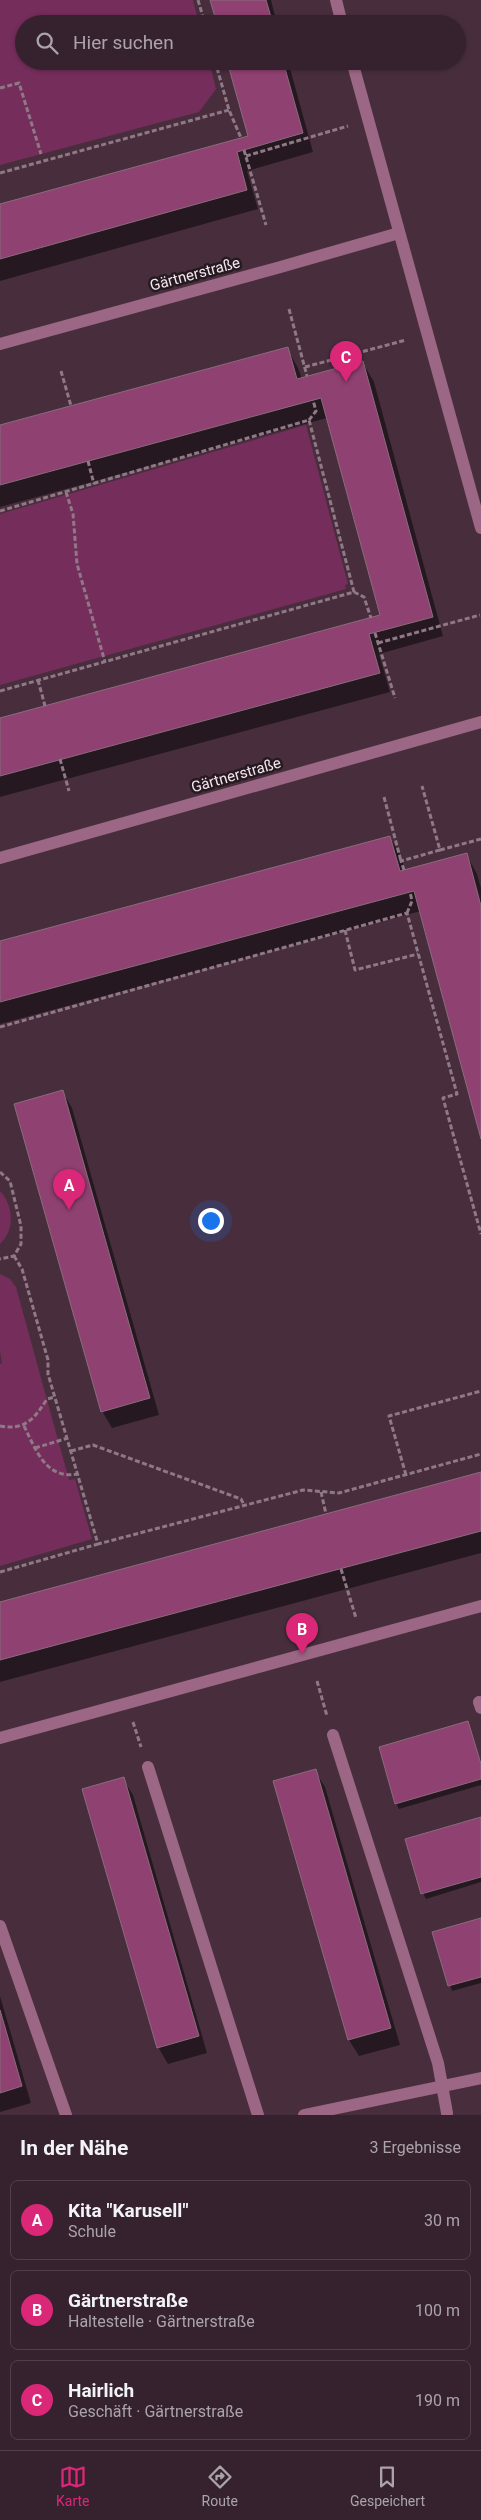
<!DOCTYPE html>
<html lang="de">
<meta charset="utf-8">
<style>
:root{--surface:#36222e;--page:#3d2a36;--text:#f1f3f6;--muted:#aaa4aa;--line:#503f4a;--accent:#db2777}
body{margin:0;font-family:Roboto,sans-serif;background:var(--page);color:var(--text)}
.you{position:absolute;left:210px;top:1220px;width:18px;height:18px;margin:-12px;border:4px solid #fff;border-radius:50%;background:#1a73e8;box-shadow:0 0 0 8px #1a73e833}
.badge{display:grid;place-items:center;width:32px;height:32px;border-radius:50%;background:var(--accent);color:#fff;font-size:16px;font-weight:700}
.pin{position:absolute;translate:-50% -41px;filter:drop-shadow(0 1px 2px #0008)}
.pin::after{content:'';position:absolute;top:26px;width:18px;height:15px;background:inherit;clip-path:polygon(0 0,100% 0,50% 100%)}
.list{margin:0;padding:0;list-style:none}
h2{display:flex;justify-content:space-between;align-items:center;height:65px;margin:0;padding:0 20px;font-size:21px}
h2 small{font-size:16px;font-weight:400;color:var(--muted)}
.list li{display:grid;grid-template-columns:32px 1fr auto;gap:15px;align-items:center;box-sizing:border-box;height:80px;margin:0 10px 10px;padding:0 10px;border:1px solid var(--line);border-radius:8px}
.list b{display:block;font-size:19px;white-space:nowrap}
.list p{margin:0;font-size:16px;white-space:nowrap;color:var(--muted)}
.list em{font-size:16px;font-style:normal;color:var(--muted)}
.icon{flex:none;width:28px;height:28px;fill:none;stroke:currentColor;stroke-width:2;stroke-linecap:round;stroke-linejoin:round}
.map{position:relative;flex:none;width:481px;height:2115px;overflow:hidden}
.search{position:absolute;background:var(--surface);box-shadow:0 1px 4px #0004;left:15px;right:15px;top:15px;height:55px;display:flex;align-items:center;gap:12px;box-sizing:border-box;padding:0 18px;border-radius:28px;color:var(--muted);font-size:19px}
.sheet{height:335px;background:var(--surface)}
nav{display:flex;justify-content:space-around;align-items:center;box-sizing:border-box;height:70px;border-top:1px solid var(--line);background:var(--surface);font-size:14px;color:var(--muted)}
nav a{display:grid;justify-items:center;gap:2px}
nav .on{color:var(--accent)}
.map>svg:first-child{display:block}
.green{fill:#752d5b}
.shadow{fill:#0007}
.building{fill:#8f4171;stroke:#8a6c7c}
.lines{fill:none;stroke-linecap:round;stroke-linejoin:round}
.path{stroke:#8f7986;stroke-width:3;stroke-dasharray:5 2.5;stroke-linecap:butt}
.minor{stroke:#9c6685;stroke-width:12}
.labels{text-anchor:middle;stroke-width:5;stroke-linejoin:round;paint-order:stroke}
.street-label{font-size:15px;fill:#f6e5ee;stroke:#261a21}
</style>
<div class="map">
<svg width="481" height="2115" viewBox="0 0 481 2115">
<rect width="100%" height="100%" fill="#482e3d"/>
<!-- green -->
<path class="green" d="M0,0H193L199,24H24V61H209L216,89L199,112L0,165Z
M306,425L348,584L345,585L346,589L0,685V514Z
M0,1191C14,1206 15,1230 0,1244Z
M0,1274L10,1279L16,1287L69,1480L75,1479L92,1539L0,1566V1364L2,1363L0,1351Z"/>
<!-- shadow -->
<path class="shadow" d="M211,0H271L277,24H218Z
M229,61H288L313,152L247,171L258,209L0,281V206L250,136Z
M287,348L298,368L302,379L363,363L374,382L443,636L379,654L390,692L0,797V719L381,616L327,418L0,507V426Z
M390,837L401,857L405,871L466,854L477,874L481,888V1134L421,911L0,1024V942Z
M62,1091L72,1108L159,1415L112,1428L102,1411Z
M481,1474V1553L0,1682V1603Z
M468,1723L481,1763V1785L399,1809L396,1803Z
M315,1771L325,1787L400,2045L359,2056L349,2040L275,1782Z
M123,1779L133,1795L207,2053L168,2064L158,2047Z
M481,1818V1882L426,1899L423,1893Z
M481,1920V1983L452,1991L434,1933Z
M0,1996L31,2103L0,2112Z"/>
<!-- building -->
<path class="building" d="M210,0H266L273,24H217Z
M227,61H283L303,133L237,152L247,190L0,259V204L248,136Z
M288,347L297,379L363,361L433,617L369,634L380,673L0,776V718L380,615L321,398L0,485V425Z
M390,836L400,871L467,853L481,906V1139L414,891L0,1002V941Z
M63,1090L150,1398L101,1412L14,1104Z
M481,1472V1531L0,1660V1602Z
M468,1721L481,1764V1779L395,1804L379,1747Z
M316,1769L391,2028L348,2040L273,1781Z
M124,1777L199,2036L157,2048L82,1789Z
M481,1817V1877L421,1894L405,1839Z
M481,1918V1977L448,1986L432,1932Z
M0,2010L22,2086L0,2093Z"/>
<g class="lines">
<!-- path -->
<path class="path" d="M198,0L205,24
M215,61L229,110L241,138
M0,88L19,83L41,154
M244,150L266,225
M246,156L348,126
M0,173L229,110
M289,309L307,376
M305,367L406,340
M61,371L71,406
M309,420L316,411L313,400
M88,461L94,484
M66,492L73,514L77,564L105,662
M0,511L309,420L354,592L0,691
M354,592L364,597L371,618
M375,633L395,698
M378,643L480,615
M38,680L45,706
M60,759L69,791
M384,797L401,861
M440,850L481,839
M404,870L401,861L440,850L422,786
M407,913L412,901L410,892
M345,930L355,970L418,954
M0,1027L407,913L457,1094L443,1098L481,1234
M0,1172L10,1181L21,1226V1244L14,1256L0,1259
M14,1256L22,1269L48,1360V1374L98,1544L303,1490L339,1493L481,1454
M0,1426C25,1431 35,1418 47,1399L55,1397
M24,1426C36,1450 46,1480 78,1474
M35,1448L68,1438
M71,1451L93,1445L241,1499L244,1505
M406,1475L389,1416L481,1391
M321,1492L326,1514
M341,1569L356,1618
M0,1572L98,1544
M317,1681L327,1716
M133,1722L141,1747"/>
<!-- minor -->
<path class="minor" d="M336,0L342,24
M352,61L481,528
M0,344L277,268L399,233
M0,858L481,722
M479,1702L481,1708
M333,1735L438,2063L447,2113
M0,1738L481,1606
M148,1767L258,2115
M0,1926L66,2115
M304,2115L481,2078"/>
</g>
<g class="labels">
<!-- street labels -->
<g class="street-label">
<text transform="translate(195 274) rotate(-15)" y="5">Gärtnerstraße</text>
<text transform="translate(236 775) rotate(-16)" y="5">Gärtnerstraße</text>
</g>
</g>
</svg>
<div class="you"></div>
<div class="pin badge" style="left:69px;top:1210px">A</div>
<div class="pin badge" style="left:302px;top:1654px">B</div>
<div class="pin badge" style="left:346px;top:382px">C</div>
<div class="search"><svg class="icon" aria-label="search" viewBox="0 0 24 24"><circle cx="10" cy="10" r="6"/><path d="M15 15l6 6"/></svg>Hier suchen</div>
</div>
<section class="sheet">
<h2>In der Nähe<small>3 Ergebnisse</small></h2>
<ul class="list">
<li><span class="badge">A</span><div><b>Kita &quot;Karusell&quot;</b><p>Schule</p></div><em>30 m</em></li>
<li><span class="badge">B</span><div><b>Gärtnerstraße</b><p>Haltestelle · Gärtnerstraße</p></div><em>100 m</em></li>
<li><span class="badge">C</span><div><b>Hairlich</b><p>Geschäft · Gärtnerstraße</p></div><em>190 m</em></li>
</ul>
</section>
<nav>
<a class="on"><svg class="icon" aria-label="map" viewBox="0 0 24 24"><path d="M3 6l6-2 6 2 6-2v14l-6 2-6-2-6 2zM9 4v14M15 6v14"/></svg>Karte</a>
<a><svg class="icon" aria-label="directions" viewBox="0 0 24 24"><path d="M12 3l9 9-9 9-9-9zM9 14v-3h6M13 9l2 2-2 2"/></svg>Route</a>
<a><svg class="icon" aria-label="saved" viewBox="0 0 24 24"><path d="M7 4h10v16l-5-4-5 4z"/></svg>Gespeichert</a>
</nav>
